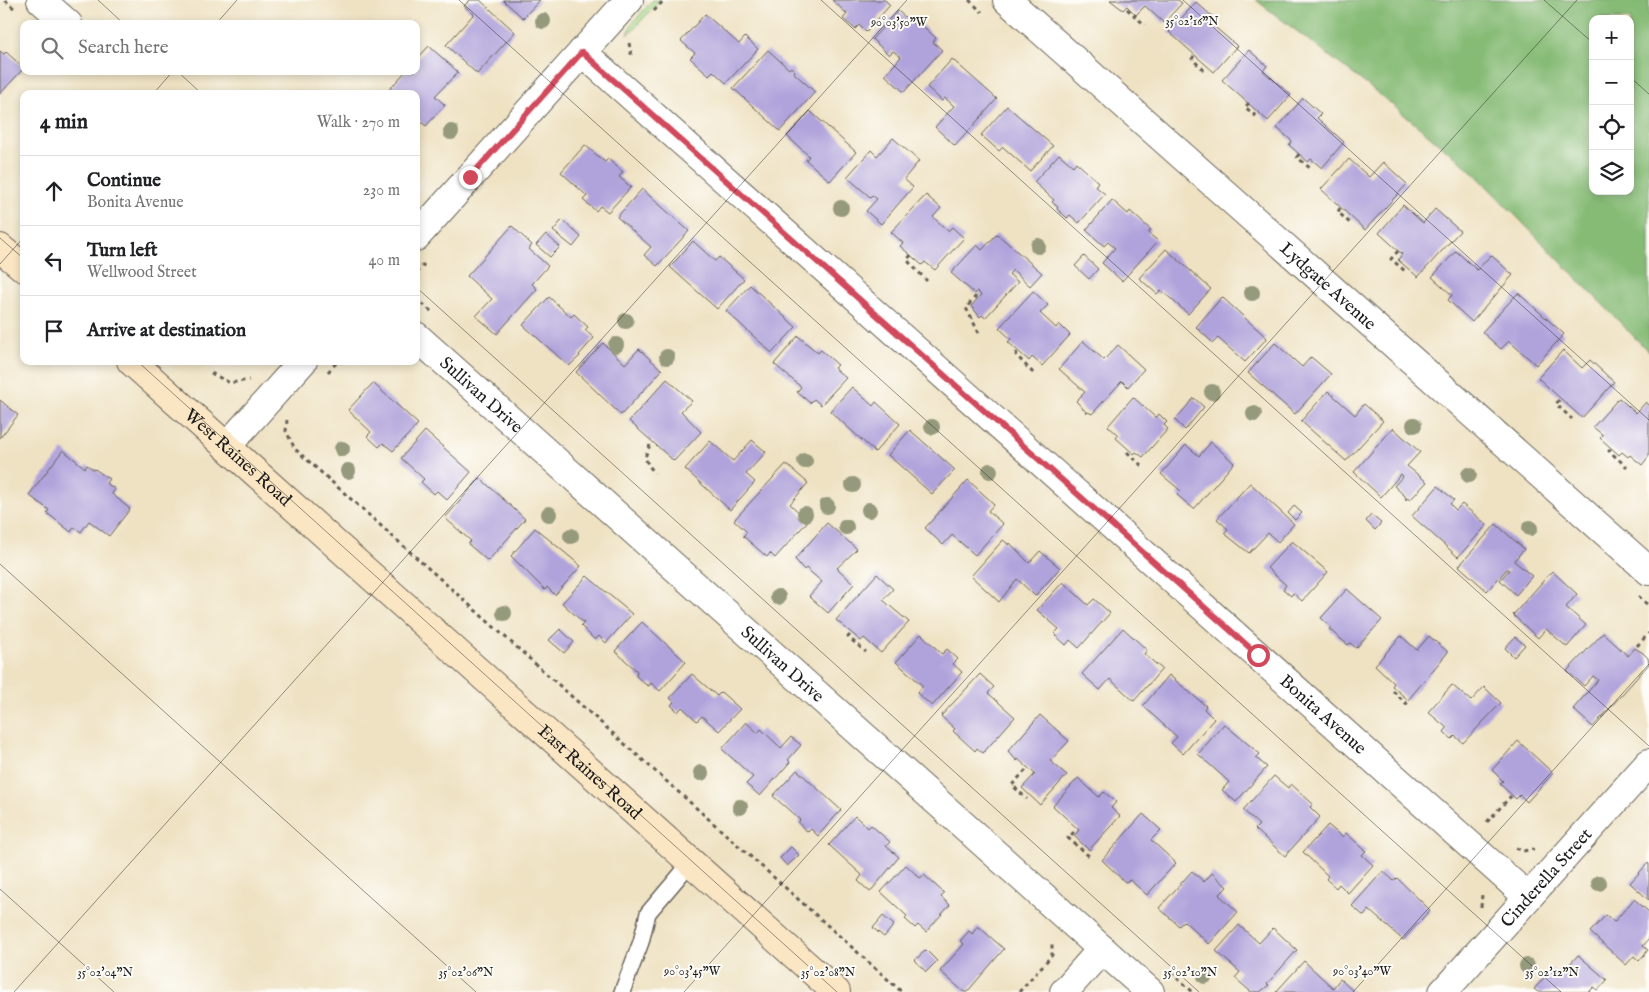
<!DOCTYPE html>
<meta charset="utf-8">
<style>
:root{--surface:#fff;--page:#f2f2f2;--text:#202124;--muted:#757577;--line:#e0e0e0}
body{margin:0;font-family:"IM FELL English",serif;background:var(--page);color:var(--text)}
.controls{position:absolute;right:15px;top:15px;display:grid;overflow:hidden;border-radius:10px;box-shadow:0 2px 8px #0003}
.controls button{width:45px;height:45px;display:grid;place-items:center;padding:0;border:0;border-bottom:1px solid var(--line);background:var(--surface);color:var(--text);font:25px sans-serif}
.stop{position:absolute;width:15px;height:15px;margin:-11px;border:4px solid #d1495b;border-radius:50%;background:#fff}
.stop.end{background:#d1495b;border-color:#fff;box-shadow:0 1px 5px #0008}
.list{margin:0;padding:0;list-style:none}
h2{display:flex;justify-content:space-between;align-items:center;height:65px;margin:0;padding:0 20px;font-size:21px}
h2 small{font-size:16px;font-weight:400;color:var(--muted)}
.list li{display:grid;grid-template-columns:32px 1fr auto;gap:15px;align-items:center;box-sizing:border-box;height:70px;padding:0 20px;border-top:1px solid var(--line)}
.list b{display:block;font-size:19px;white-space:nowrap}
.list p{margin:0;font-size:16px;white-space:nowrap;color:var(--muted)}
.list em{font-size:16px;font-style:normal;color:var(--muted)}
.icon{flex:none;width:28px;height:28px;fill:none;stroke:currentColor;stroke-width:2;stroke-linecap:round;stroke-linejoin:round}
.map{position:relative;flex:none;width:1649px;height:992px;overflow:hidden}
.search{position:absolute;background:var(--surface);box-shadow:0 2px 8px #0003;left:20px;top:20px;width:400px;height:55px;display:flex;align-items:center;gap:12px;box-sizing:border-box;padding:0 18px;border-radius:10px;color:var(--muted);font-size:19px}
.panel{position:absolute;background:var(--surface);box-shadow:0 2px 8px #0003;left:20px;top:90px;width:400px;height:275px;border-radius:10px}
.map>svg:first-child{display:block}
.green{fill:#a9db8a;stroke:#627c53}
.forest{fill:#86bb76;stroke:#516c49;fill-rule:evenodd}
.building{fill:#b0a3db}
.lines{fill:none;stroke-linecap:round;stroke-linejoin:round}
.lane-casing{stroke:#666156;stroke-width:18}
.street-casing{stroke:#666156;stroke-width:30}
.secondary-casing{stroke:#666156;stroke-width:30}
.path{stroke:#666156;stroke-width:3;stroke-dasharray:4 4;stroke-linecap:butt}
.lane{stroke:#fff;stroke-width:15}
.street{stroke:#fff;stroke-width:28}
.secondary{stroke:#fbe6c4;stroke-width:28}
.tree{fill:#969a7c}
.route{stroke:#d1495b;stroke-width:6}
.ticks{fill:none;stroke:#1c1c1c;stroke-width:1;stroke-opacity:0.45}
.labels{text-anchor:middle;stroke-width:4;stroke-linejoin:round;paint-order:stroke}
.street-label{font-size:18px;fill:#1c1c1c;stroke:#fdfcf7}
.ticks-label{font-size:12px;text-anchor:middle;fill:#1c1c1c;stroke:#fdfcf7;stroke-width:4;stroke-linejoin:round;paint-order:stroke}
</style>
<div class="map">
<svg width="1649" height="992" viewBox="0 0 1649 992">
<rect width="100%" height="100%" fill="#fdfcf7"/>
<filter id="ink" filterUnits="userSpaceOnUse"><feTurbulence type="fractalNoise" baseFrequency=".02" numOctaves="2"/><feDisplacementMap in="SourceGraphic" scale="10" xChannelSelector="R" yChannelSelector="G"/><feConvolveMatrix kernelMatrix="1 2 1 2 8 2 1 2 1" color-interpolation-filters="sRGB"/></filter>
<filter id="wash" filterUnits="userSpaceOnUse"><feTurbulence type="fractalNoise" baseFrequency=".0096" numOctaves="4" result="noise"/><feDisplacementMap in="SourceGraphic" scale="20" xChannelSelector="R" yChannelSelector="G"/><feGaussianBlur stdDeviation="1.12" result="paint"/><feColorMatrix in="noise" values="0 0 0 0 0 0 0 0 0 0 0 0 0 0 0 0 0 1.4 0 .05"/><feComposite in="paint" operator="in"/></filter>
<g filter="url(#wash)">
<rect width="100%" height="100%" fill="#efe2c3"/>
<!-- green -->
<path class="green" d="M653,0H660L628,35L631,25Z"/>
<!-- forest -->
<path class="forest" d="M1256,0H1649V352L1472,171L1379,94ZM1593,19H1630V191H1593Z"/>
<g id="blocks">
<!-- building -->
<path class="building" d="M470,0H480L515,32L477,74L446,45L474,14L464,6Z
M503,0H540L523,18Z
M832,0H885L890,5L876,21L878,23L866,32L859,25L855,29L843,19L847,14Z
M1110,0H1178L1182,3L1164,23L1145,6L1136,15L1127,6L1123,10Z
M1196,2L1214,18L1210,23L1237,46L1214,72L1169,32Z
M898,11L913,24L916,20L936,38L933,42L942,50L904,92L885,75L901,57L893,51L889,55L872,39Z
M705,14L739,44L745,37L758,49L726,83L713,71L709,75L690,58L695,53L681,41Z
M429,46L458,72L435,96L445,105L426,126L416,118V94H390L387,92L406,71H416V60Z
M768,50L789,69L791,67L795,71L794,73L815,92L780,131L733,88Z
M1249,50L1267,66L1263,71L1291,95L1268,121L1222,80Z
M0,51L4,54L6,52L24,68L0,94Z
M952,59L997,99L955,146L935,127L954,106L945,98L942,101L927,87Z
M1303,98L1321,114L1317,118L1344,142L1322,168L1311,159L1308,162L1289,145L1292,141L1277,128Z
M1007,106L1053,146L1030,171L1003,147L999,151L981,135Z
M810,111L856,152L830,181L806,160L809,156L787,136Z
M893,138L919,161L904,179L913,187L881,224L866,211L877,199L872,195L870,197L847,177L871,150L877,156Z
M585,145L605,162L608,159L623,172L619,177L631,187L608,212L600,206L596,211L583,200L587,196L561,172Z
M1059,154L1073,166L1076,162L1098,182L1095,186L1105,194L1079,223L1070,215L1067,218L1057,209L1058,207L1052,202L1054,200L1034,182Z
M1349,159L1369,177L1383,162L1407,184L1365,230L1321,189Z
M642,189L689,231L657,266L644,255L651,247L617,217Z
M926,195L941,208L933,217L948,231L952,227L964,238L935,270L925,262L922,265L900,246L903,243L891,232Z
M1112,200L1128,214L1130,211L1151,230L1148,233L1158,241L1122,281L1102,263L1115,248L1108,242L1104,246L1086,230Z
M1403,205L1423,223L1435,209L1460,231L1418,277L1398,260L1402,254L1379,233Z
M562,220L581,237L573,247L553,231Z
M512,226L532,245L529,249L548,266L532,284L537,289L497,334L476,316L492,299L467,276Z
M546,234L560,247L550,257L536,245Z
M997,234L1042,273L1030,286L1013,270L1009,274L1018,282L985,318L982,315L980,317L971,306L981,295L977,291L975,294L951,273L977,245L982,250Z
M693,241L715,261L719,257L744,279L717,309L670,267Z
M1166,249L1211,289L1188,314L1161,290L1157,294L1139,278Z
M1456,251L1477,270L1491,255L1513,275L1472,322L1448,300L1452,295L1432,277Z
M1084,256L1098,269L1089,279L1075,266Z
M750,285L796,327L772,353L726,311Z
M1033,291L1048,305L1040,313L1056,328L1059,324L1070,335L1042,366L1032,357L1029,361L1008,342L1011,339L999,328Z
M1518,293L1564,334L1536,365L1509,341L1501,349L1482,332Z
M549,297L571,317L574,314L588,327L585,330L594,338L579,355L580,356L569,366L523,325Z
M1222,297L1267,338L1245,362L1218,338L1213,343L1196,327Z
M798,336L818,353L821,350L838,365L834,368L846,378L821,405L814,399L810,403L797,392L801,387L774,364Z
M1083,341L1104,360L1118,345L1144,369L1128,387L1122,381L1092,414L1088,412L1087,413L1076,401L1085,392L1059,369Z
M603,343L625,364L639,349L662,370L621,415L576,372Z
M1275,343L1302,367L1311,357L1331,374L1295,414L1248,373Z
M1563,350L1582,368L1590,360L1614,382L1582,418L1538,378Z
M667,379L692,401L681,411L701,432L674,461L629,421Z
M373,383L418,424L393,451L383,443L379,447L367,436L371,432L348,410Z
M852,387L873,406L876,402L900,424L875,452L830,411Z
M1328,391L1355,415L1364,404L1383,421L1346,461L1301,421Z
M1133,397L1156,418L1159,414L1167,422L1164,425L1168,429L1143,457L1136,452L1134,454L1116,438L1118,435L1108,426Z
M1194,398L1204,407L1185,430L1175,420Z
M1619,398L1636,413L1646,402L1649,405V456L1642,465L1630,455L1628,457L1622,452L1619,455L1600,438L1603,435L1593,427Z
M0,400L18,415L0,438Z
M1393,428L1420,452L1407,466L1427,482L1410,500L1407,498L1406,500L1405,496L1394,486L1403,476L1401,474L1381,497L1354,472Z
M910,430L955,470L932,494L888,455Z
M425,431L471,472L447,500L437,491L434,494L421,482L424,479L401,458Z
M752,440L766,452L746,474L755,482L730,510L685,469L710,441L733,461Z
M1211,442L1234,463L1194,509L1177,495L1181,491L1161,474L1186,445L1199,456Z
M63,450L85,468L87,465L94,470L95,469L109,479L106,483L115,489L112,494L130,509L109,536L89,521L81,532L74,527L71,532L47,513L49,510L29,495Z
M786,464L808,483L790,504L808,521L775,558L770,553L767,557L743,536L747,532L734,520Z
M480,478L525,519L488,561L468,544L471,541L445,518Z
M968,480L994,504L988,511L1003,524L975,555L952,535L943,545L925,528Z
M1250,483L1294,524L1278,542L1268,533L1249,553L1224,533L1228,529L1217,519Z
M1438,486L1454,500L1450,504L1456,510L1462,504L1487,525L1458,557L1412,516Z
M1294,506L1302,513L1295,520L1288,513Z
M1371,515L1381,523L1375,530L1366,521Z
M827,523L857,549L837,568L854,584L828,613L809,596L822,582L806,568L804,570L795,559Z
M1496,524L1524,549L1514,561L1532,576L1516,595L1500,580L1509,570L1507,569L1487,591L1459,566Z
M535,528L581,566L555,595L547,587L545,590L511,556Z
M1003,540L1009,545L1010,543L1029,563L1040,551L1060,568L1035,596L1017,579L999,602L971,576Z
M1292,541L1328,572L1302,601L1293,593L1291,596L1283,589L1286,585L1267,568Z
M1552,571L1577,594L1566,607L1586,625L1567,647L1546,629L1538,638L1513,615Z
M877,574L893,589L883,600L909,622L881,653L864,638L861,641L836,620Z
M587,576L632,614L606,643L599,636L595,640L581,626L584,623L562,603Z
M1063,582L1088,605L1094,599L1110,613L1079,648L1070,640L1066,645L1054,634L1059,629L1037,610Z
M1347,589L1382,620L1356,648L1350,643L1348,645L1329,629L1331,627L1321,618Z
M642,622L686,662L660,691L651,683L649,686L645,684L636,676L637,671L615,651Z
M1123,628L1147,650L1144,654L1162,669L1134,701L1110,679L1100,690L1082,674Z
M560,629L574,642L564,653L549,640Z
M1603,633L1628,656L1635,648L1643,653L1648,658L1649,664L1593,727L1573,709L1598,680L1593,676L1584,686L1567,671Z
M921,634L942,654L947,649L958,659L953,664L962,672L932,706L917,693L923,686L896,662Z
M1401,636L1417,650L1429,636L1448,652L1408,700L1392,686L1394,683L1375,665Z
M1515,637L1525,645L1514,657L1505,648Z
M692,674L717,696L721,692L740,709L719,731L702,716L697,721L682,707L678,712L671,705L674,702L670,698Z
M980,674L994,687L988,693L1015,717L983,753L977,748L975,751L953,731L955,729L941,716Z
M1169,675L1206,706L1204,709L1214,719L1183,754L1171,743L1177,737L1143,706Z
M1452,685L1471,701L1484,687L1501,703L1463,743L1455,736L1452,739L1444,732L1447,728L1428,712Z
M1040,715L1069,741L1050,761L1067,775L1040,805L1022,788L1035,774L1018,759L1017,761L1008,751Z
M746,722L758,733L761,729L781,748L791,737L801,745L788,760L790,762L760,796L746,784L753,777L722,749Z
M1224,724L1260,754L1256,758L1267,767L1236,802L1222,790L1229,782L1198,754Z
M1518,741L1553,773L1527,802L1520,795L1516,799L1500,784L1503,781L1492,770Z
M797,770L841,810L818,836L811,829L808,832L798,823L800,820L773,796Z
M1274,776L1288,788L1291,784L1313,804L1310,807L1320,817L1285,856L1255,829L1259,825L1243,810Z
M1078,778L1099,797L1104,792L1116,802L1111,808L1120,816L1089,850L1074,836L1079,830L1053,806Z
M1143,814L1161,830L1151,840L1176,863L1147,895L1130,880L1125,882L1102,860Z
M855,816L868,828L871,825L890,842L886,846L899,857L870,892L858,881L862,875L829,845Z
M1328,825L1342,837L1346,833L1366,851L1362,855L1373,865L1348,893L1339,884L1336,888L1326,879L1328,876L1303,852Z
M791,847L799,855L787,866L780,858Z
M1648,863L1649,864V900L1630,883Z
M906,865L920,878L924,875L944,893L941,897L950,905L926,932L918,925L915,928L905,919L907,916L881,892Z
M1192,871L1204,882L1212,873L1227,887L1219,895L1238,912L1209,944L1184,921L1179,926L1159,908Z
M1383,871L1394,881L1397,878L1430,910L1403,940L1369,910L1364,916L1352,906Z
M1634,899L1649,912V939L1643,946L1648,950L1639,961L1634,956L1626,965L1590,932L1606,915L1614,922Z
M883,916L894,925L884,937L873,928Z
M1239,925L1259,943L1273,928L1297,950L1267,984L1269,985L1260,992H1251L1235,978L1240,972L1216,951Z
M978,926L1004,949L967,992H964L940,971L964,944L960,941L969,931L972,934Z
M926,950L937,961L926,972L915,960Z
M1578,955L1607,980L1598,990L1594,987L1589,992H1538L1534,989L1552,969L1559,976Z
M1304,961L1333,988L1340,979L1354,992H1276Z"/>
</g>
</g>
<g filter="url(#ink)">
<use href="#blocks" fill-opacity="0" stroke="#666156" stroke-width="1"/>
<g class="lines">
<defs>
<path id="lane" d="M622,992L641,942L648,913L692,861"/>
<g id="street">
<path d="M41,0L68,24"/>
<path id="s1" d="M1007,0L1649,571"/>
<path id="s2" d="M582,52L1528,897"/>
<path d="M416,237L629,0"/>
<path id="s3" d="M416,336L1150,992"/>
<path d="M227,446L303,361"/>
<path d="M1064,992L1102,949"/>
<path id="s4" d="M1443,992L1649,763"/>
</g>
<g id="secondary">
<path d="M0,248L24,268"/>
<path id="s5" d="M131,361L836,992"/>
</g>
</defs>
<!-- lane casing -->
<use href="#lane" class="lane-casing"/>
<!-- street casing -->
<use href="#street" class="street-casing"/>
<!-- secondary casing -->
<use href="#secondary" class="secondary-casing"/>
<!-- path -->
<path class="path" d="M5,0L16,10
M969,0L982,12
M1127,9L1145,25
M654,11L664,0
M629,43L632,58
M1194,56L1192,59L1205,71
M1249,103L1245,107L1258,118
M1299,154L1297,157L1311,169
M1340,208L1338,212L1351,224
M1398,251L1391,259L1405,271
M911,255L907,260L927,281
M416,273L426,262
M976,296L966,308L979,333
M416,298L432,312
M1017,352L1016,355L1035,375
M328,372L338,361
M211,373L230,383L249,380
M1559,400L1556,404L1572,419
M287,420L286,431L295,449L902,992
M650,445L645,457L648,465L655,473
M1611,449L1609,451L1627,467
M1127,452L1143,467
M1638,596L1649,606
M850,635L848,637L866,652
M1637,646L1649,633
M1393,691L1410,707
M1026,770L1012,785L1027,799
M1487,822L1511,796
M1074,832L1068,838L1090,857
M1516,848L1523,851L1534,849
M1481,907L1482,894
M1171,973L1193,992
M1019,992L1052,955V941"/>
<!-- lane -->
<use href="#lane" class="lane"/>
<!-- street -->
<use href="#street" class="street"/>
<!-- secondary -->
<use href="#secondary" class="secondary"/>
</g>
<!-- trees -->
<g class="tree">
<circle cx="543" cy="21" r="8"/>
<circle cx="451" cy="132" r="8"/>
<circle cx="841" cy="208" r="8"/>
<circle cx="1038" cy="246" r="8"/>
<circle cx="1252" cy="293" r="8"/>
<circle cx="626" cy="321" r="8"/>
<circle cx="616" cy="345" r="8"/>
<circle cx="667" cy="357" r="8"/>
<circle cx="1212" cy="392" r="8"/>
<circle cx="1254" cy="414" r="8"/>
<circle cx="1414" cy="425" r="8"/>
<circle cx="932" cy="427" r="8"/>
<circle cx="342" cy="449" r="8"/>
<circle cx="805" cy="461" r="8"/>
<circle cx="348" cy="471" r="8"/>
<circle cx="990" cy="471" r="8"/>
<circle cx="1469" cy="475" r="8"/>
<circle cx="853" cy="485" r="8"/>
<circle cx="827" cy="506" r="8"/>
<circle cx="869" cy="510" r="8"/>
<circle cx="549" cy="514" r="8"/>
<circle cx="805" cy="514" r="8"/>
<circle cx="846" cy="527" r="8"/>
<circle cx="1530" cy="528" r="8"/>
<circle cx="571" cy="536" r="8"/>
<circle cx="778" cy="597" r="8"/>
<circle cx="504" cy="613" r="8"/>
<circle cx="701" cy="773" r="8"/>
<circle cx="740" cy="807" r="8"/>
<circle cx="1599" cy="883" r="8"/>
<circle cx="1527" cy="966" r="8"/>
<circle cx="1205" cy="976" r="8"/>
</g>
</g>
<g class="lines" filter="url(#ink)">
<!-- route -->
<path class="route" d="M470,177L582,52L1258,655"/>
</g>
<!-- ticks -->
<path class="ticks" d="M98,0L124,24M459,0L1561,992M821,0L1649,746M1183,0L1649,420M1544,0L1593,43M216,24L237,0M177,71L202,94M1630,77L1649,94M153,94L173,71M0,238L24,259M0,264L24,237M416,287L1199,992M137,361L837,992M0,564L476,992M0,889L114,992M14,992L907,0M684,992L1577,0M1353,992L1649,664"/>
<g class="labels">
<!-- street labels -->
<g class="street-label">
<text dy="6" stroke="none"><textPath href="#s1" startOffset="430">Lydgate Avenue</textPath></text>
<text dy="6" stroke="none"><textPath href="#s3" startOffset="88">Sullivan Drive</textPath></text>
<text dy="6" stroke="none"><textPath href="#s5" startOffset="144">West Raines Road</textPath></text>
<text dy="6" stroke="none"><textPath href="#s3" startOffset="492">Sullivan Drive</textPath></text>
<text dy="6" stroke="none"><textPath href="#s2" startOffset="994">Bonita Avenue</textPath></text>
<text dy="6" stroke="none"><textPath href="#s5" startOffset="616">East Raines Road</textPath></text>
<text dy="6" stroke="none"><textPath href="#s4" startOffset="154">Cinderella Street</textPath></text>
</g>
</g>
<g class="ticks-label">
<text x="1192" y="25">35°02'16"N</text>
<text x="899" y="26">90°03'50"W</text>
<text x="692" y="975">90°03'45"W</text>
<text x="1362" y="975">90°03'40"W</text>
<text x="105" y="976">35°02'04"N</text>
<text x="466" y="976">35°02'06"N</text>
<text x="828" y="976">35°02'08"N</text>
<text x="1190" y="976">35°02'10"N</text>
<text x="1552" y="976">35°02'12"N</text>
</g>
</svg>
<div class="controls">
<button>+</button>
<button>−</button>
<button><svg class="icon" aria-label="locate" viewBox="0 0 24 24"><circle cx="12" cy="12" r="6"/><path d="M12 2v4M12 18v4M2 12h4M18 12h4"/></svg></button>
<button><svg class="icon" aria-label="layers" viewBox="0 0 24 24"><path d="M12 4l9 5-9 5-9-5zM3 14l9 5 9-5"/></svg></button>
</div>
<div class="stop" style="left:1258px;top:655px"></div>
<div class="stop end" style="left:470px;top:177px"></div>
<div class="search"><svg class="icon" aria-label="search" viewBox="0 0 24 24"><circle cx="10" cy="10" r="6"/><path d="M15 15l6 6"/></svg>Search here</div>
<section class="panel">
<h2>4 min<small>Walk · 270 m</small></h2>
<ul class="list">
<li><svg class="icon" aria-label="ahead" viewBox="0 0 24 24"><path d="M12 20V5M6 11l6-6 6 6"/></svg><div><b>Continue</b><p>Bonita Avenue</p></div><em>230 m</em></li>
<li><svg class="icon" aria-label="left" viewBox="0 0 24 24"><path d="M17 20v-9H6M10 6l-5 5 5 5"/></svg><div><b>Turn left</b><p>Wellwood Street</p></div><em>40 m</em></li>
<li><svg class="icon" aria-label="arrive" viewBox="0 0 24 24"><path d="M6 21V4h12l-3 4 3 4H6"/></svg><div><b>Arrive at destination</b></div></li>
</ul>
</section>
</div>
